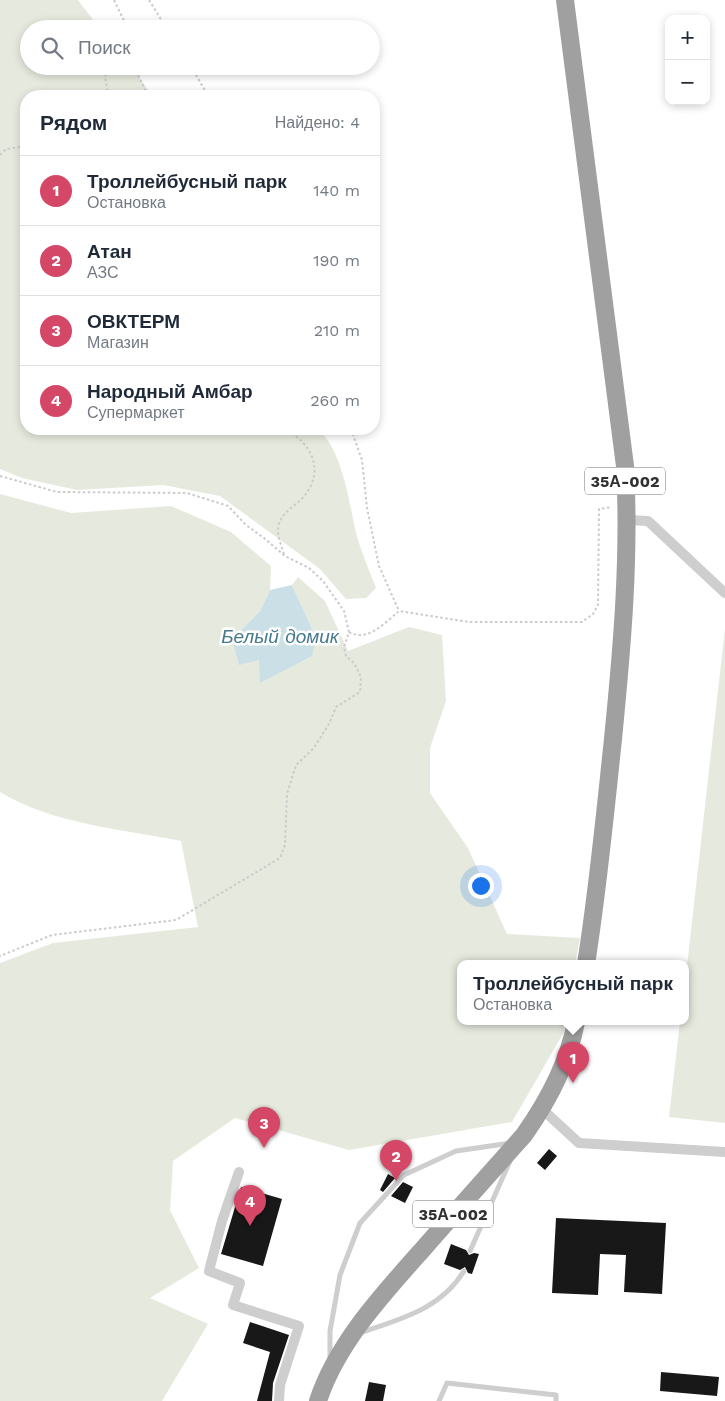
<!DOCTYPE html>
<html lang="ru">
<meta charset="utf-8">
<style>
:root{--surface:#fff;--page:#f6f6f7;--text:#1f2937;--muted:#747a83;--line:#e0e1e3;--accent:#d54766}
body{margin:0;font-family:"Work Sans",sans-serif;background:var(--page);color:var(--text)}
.controls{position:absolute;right:15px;top:15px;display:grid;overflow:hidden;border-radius:10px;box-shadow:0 2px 8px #0003}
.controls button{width:45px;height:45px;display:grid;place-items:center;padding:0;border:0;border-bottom:1px solid var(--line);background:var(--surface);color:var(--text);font:25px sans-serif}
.you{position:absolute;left:480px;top:885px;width:18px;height:18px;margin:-12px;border:4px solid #fff;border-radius:50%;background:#1a73e8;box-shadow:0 0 0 8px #1a73e833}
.badge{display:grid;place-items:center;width:32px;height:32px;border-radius:50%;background:var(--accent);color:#fff;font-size:16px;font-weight:700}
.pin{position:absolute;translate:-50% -41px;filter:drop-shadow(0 1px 2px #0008)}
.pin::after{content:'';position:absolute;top:26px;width:18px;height:15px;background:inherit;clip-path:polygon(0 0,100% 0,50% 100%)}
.popup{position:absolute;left:457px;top:960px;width:232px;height:65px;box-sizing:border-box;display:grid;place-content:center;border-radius:10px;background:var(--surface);filter:drop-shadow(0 1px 4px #0005);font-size:16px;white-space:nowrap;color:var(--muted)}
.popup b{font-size:19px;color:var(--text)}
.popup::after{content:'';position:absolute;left:50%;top:100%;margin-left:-10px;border:10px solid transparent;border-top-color:var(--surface)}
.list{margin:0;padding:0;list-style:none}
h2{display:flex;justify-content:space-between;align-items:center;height:65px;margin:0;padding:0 20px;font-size:21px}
h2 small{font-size:16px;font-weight:400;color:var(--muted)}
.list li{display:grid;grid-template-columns:32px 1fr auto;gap:15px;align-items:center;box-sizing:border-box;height:70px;padding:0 20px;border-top:1px solid var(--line)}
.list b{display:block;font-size:19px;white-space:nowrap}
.list p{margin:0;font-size:16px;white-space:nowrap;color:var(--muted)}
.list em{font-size:16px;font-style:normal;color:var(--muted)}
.icon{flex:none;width:28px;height:28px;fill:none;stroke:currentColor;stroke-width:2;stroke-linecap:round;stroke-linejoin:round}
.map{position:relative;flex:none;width:725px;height:1401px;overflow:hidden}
.search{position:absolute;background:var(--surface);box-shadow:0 2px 8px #0003;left:20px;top:20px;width:360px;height:55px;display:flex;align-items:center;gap:12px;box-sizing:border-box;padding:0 18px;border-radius:28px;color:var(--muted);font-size:19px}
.panel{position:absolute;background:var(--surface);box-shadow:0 2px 8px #0003;left:20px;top:90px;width:360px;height:345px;border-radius:20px}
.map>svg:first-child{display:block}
.green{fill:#e6eade}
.water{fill:#cae0e6}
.building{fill:#181818}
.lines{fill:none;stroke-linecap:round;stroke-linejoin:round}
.path{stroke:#cbcbcb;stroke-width:2;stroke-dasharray:2.5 2.5;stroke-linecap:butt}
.service{stroke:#cecece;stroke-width:5}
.minor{stroke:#cecece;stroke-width:10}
.trunk{stroke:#a0a0a0;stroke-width:18}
.labels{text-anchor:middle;stroke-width:5;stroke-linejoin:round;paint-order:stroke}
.shield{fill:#fff;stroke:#6f6f6f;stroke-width:1}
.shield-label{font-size:16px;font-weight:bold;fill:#313131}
.water-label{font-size:19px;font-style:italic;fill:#467b8c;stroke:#fff}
</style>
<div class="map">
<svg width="725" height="1401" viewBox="0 0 725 1401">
<rect width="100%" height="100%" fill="#fff"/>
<!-- green -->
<path class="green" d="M0,0H78L100,29H29V66H130L153,96H26V429H318C343,451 349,502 356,533C361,551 369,570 376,588L366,598L346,599L320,569L220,496L163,485L77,490L22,478L0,469Z
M0,494L71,513L171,506L231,532L271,566L270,590L260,611L232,639H316L292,585L298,577L325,601L348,651L409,627L442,635L446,701L430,748V793L468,848L507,934L580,938L575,964H460V1022H565L564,1032L512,1122L349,1150L235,1118L173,1161L170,1210L199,1268L150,1298L208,1324L162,1401H0V963L53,943L198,927L181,841C121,829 53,824 0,792Z
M725,628V1123L669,1117L680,1022H686V975Z"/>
<!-- water -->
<path class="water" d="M292,585L316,638L312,656L260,683L259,660L239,665L232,639L260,611L270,590Z"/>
<!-- building -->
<path class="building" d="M549,1149L557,1156L545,1170L537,1163Z
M388,1174L395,1178L383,1192L380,1190Z
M403,1182L413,1187L405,1203L391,1196Z
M241,1187L282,1199L263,1266L221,1254Z
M556,1218L666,1223L662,1294L624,1292L626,1255L600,1254L598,1295L552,1293Z
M451,1244L466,1250L469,1255L474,1253L479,1254L472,1274L468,1273L465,1267L460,1270L444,1264Z
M250,1322L289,1335L273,1383L272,1401H257L270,1352L243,1343Z
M661,1372L719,1377L717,1396L660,1391Z
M369,1382L386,1385L383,1401H365Z"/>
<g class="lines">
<!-- path -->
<path class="path" d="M114,0L128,29
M149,0L167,29
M134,66L148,96
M191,66L208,96
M108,96L105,76L108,71L122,66
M0,155L6,149L26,146
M351,429L362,460L367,508L379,566L399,611
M0,476L57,492L187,493L228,506L246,525L264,538L285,556L309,568L323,581L344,611L349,632L344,647L346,656L354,663L361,677L360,692L336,707L329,724L313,749L296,765L287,794L285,845L280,858L176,920L52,935L0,956
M284,554C282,547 278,538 278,532C277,513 296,507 305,495C325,469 311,443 285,429
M349,632C367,643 386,622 399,611L469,622H582L593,614L598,605L599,509L612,507"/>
<!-- service -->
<path class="service" d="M470,1251L510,1161
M360,1333C400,1319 440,1310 464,1271
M330,1359V1331L340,1275L360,1223L404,1175L456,1151L511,1143
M439,1401L447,1383L556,1395V1401"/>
<!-- minor -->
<path class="minor" d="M628,520L648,521L725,593
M542,1109L579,1143L725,1152
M239,1172L222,1221L209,1271L240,1283L233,1305L299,1326L280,1385L279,1401"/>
<!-- trunk -->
<path class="trunk" d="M565,0L625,466C630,558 622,648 613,739C605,814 598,889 586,964
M318,1401C337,1343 383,1294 423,1249C456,1211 490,1173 524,1135C548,1101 568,1064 576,1022"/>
</g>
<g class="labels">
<!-- shield labels -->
<g class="shield">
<rect x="585" y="467.5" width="80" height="27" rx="4"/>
<rect x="413" y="1200.5" width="80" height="27" rx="4"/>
</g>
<g class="shield-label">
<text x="625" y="487">35А-002</text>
<text x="453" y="1220">35А-002</text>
</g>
<!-- water labels -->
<g class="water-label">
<text x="280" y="643">Белый домик</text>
</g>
</g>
</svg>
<div class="controls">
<button>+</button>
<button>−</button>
</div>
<div class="you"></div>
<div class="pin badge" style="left:573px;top:1083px">1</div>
<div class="popup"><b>Троллейбусный парк</b>Остановка</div>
<div class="pin badge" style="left:396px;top:1181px">2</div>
<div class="pin badge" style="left:264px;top:1148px">3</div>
<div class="pin badge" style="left:250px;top:1226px">4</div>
<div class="search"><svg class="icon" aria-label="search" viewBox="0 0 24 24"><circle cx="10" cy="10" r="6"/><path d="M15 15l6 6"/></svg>Поиск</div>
<section class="panel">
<h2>Рядом<small>Найдено: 4</small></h2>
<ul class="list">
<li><span class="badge">1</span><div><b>Троллейбусный парк</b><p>Остановка</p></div><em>140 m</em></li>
<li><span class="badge">2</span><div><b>Атан</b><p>АЗС</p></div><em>190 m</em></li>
<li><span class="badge">3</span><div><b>ОВКТЕРМ</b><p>Магазин</p></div><em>210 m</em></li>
<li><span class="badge">4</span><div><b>Народный Амбар</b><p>Супермаркет</p></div><em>260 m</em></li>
</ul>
</section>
</div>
